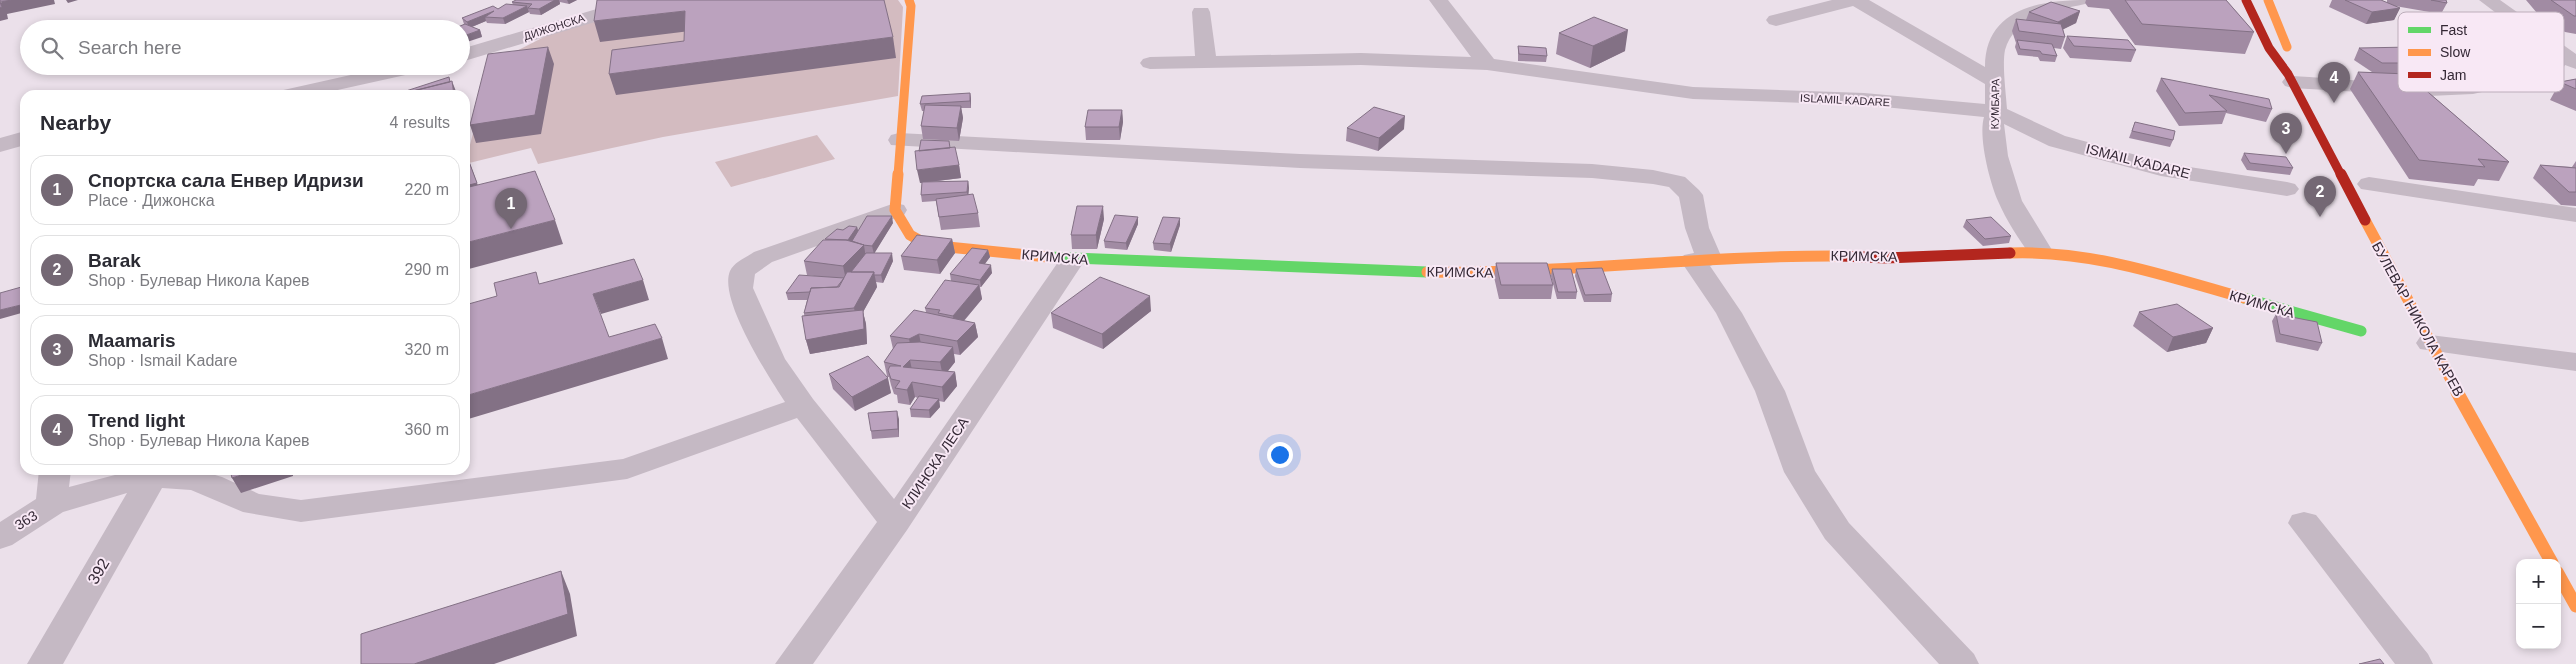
<!DOCTYPE html>
<meta charset="utf-8">
<style>
:root{--surface:#fff;--page:#f2f2f3;--text:#2b2b33;--muted:#7c7c81;--line:#e1e1e2;--accent:#746874}
body{margin:0;font-family:Helvetica,sans-serif;background:var(--page);color:var(--text)}
.controls{position:absolute;right:15px;bottom:15px;display:grid;overflow:hidden;border-radius:10px;box-shadow:0 2px 8px #0003}
.controls button{width:45px;height:45px;display:grid;place-items:center;padding:0;border:0;border-bottom:1px solid var(--line);background:var(--surface);color:var(--text);font:25px sans-serif}
.you{position:absolute;left:1279px;top:454px;width:18px;height:18px;margin:-12px;border:4px solid #fff;border-radius:50%;background:#1a73e8;box-shadow:0 0 0 8px #1a73e833}
.badge{display:grid;place-items:center;width:32px;height:32px;border-radius:50%;background:var(--accent);color:#fff;font-size:16px;font-weight:700}
.pin{position:absolute;translate:-50% -41px;filter:drop-shadow(0 1px 2px #0008)}
.pin::after{content:'';position:absolute;top:26px;width:18px;height:15px;background:inherit;clip-path:polygon(0 0,100% 0,50% 100%)}
.list{margin:0;padding:0;list-style:none}
h2{display:flex;justify-content:space-between;align-items:center;height:65px;margin:0;padding:0 20px;font-size:21px}
h2 small{font-size:16px;font-weight:400;color:var(--muted)}
.list li{display:grid;grid-template-columns:32px 1fr auto;gap:15px;align-items:center;box-sizing:border-box;height:70px;margin:0 10px 10px;padding:0 10px;border:1px solid var(--line);border-radius:15px}
.list b{display:block;font-size:19px;white-space:nowrap}
.list p{margin:0;font-size:16px;white-space:nowrap;color:var(--muted)}
.list em{font-size:16px;font-style:normal;color:var(--muted)}
.icon{flex:none;width:28px;height:28px;fill:none;stroke:currentColor;stroke-width:2;stroke-linecap:round;stroke-linejoin:round}
.map{position:relative;flex:none;width:2576px;height:664px;overflow:hidden}
.search{position:absolute;background:var(--surface);box-shadow:0 2px 8px #0003;left:20px;top:20px;width:450px;height:55px;display:flex;align-items:center;gap:12px;box-sizing:border-box;padding:0 18px;border-radius:28px;color:var(--muted);font-size:19px}
.panel{position:absolute;background:var(--surface);box-shadow:0 2px 8px #0003;left:20px;top:90px;width:450px;height:385px;border-radius:15px}
.map>svg:first-child{display:block}
.green{fill:#d3bbc0}
.lines{fill:none;stroke-linecap:round;stroke-linejoin:round}
.street{fill:#c5b9c4;fill-rule:evenodd}
.fast{stroke:#63d668;stroke-width:11}
.slow-far2{stroke:#ff974d;stroke-width:9}
.slow-far1{stroke:#ff974d;stroke-width:11}
.slow{stroke:#ff974d;stroke-width:13}
.jam-far1{stroke:#b3261e;stroke-width:9}
.jam{stroke:#b3261e;stroke-width:11}
.wall{fill:#a18ba3}
.shaded-wall{fill:#837185}
.building{fill:#bba2be;stroke:#837185}
.labels{text-anchor:middle;stroke-width:4;stroke-linejoin:round;paint-order:stroke}
.far-street-label{font-size:11px;fill:#342835;stroke:#f8e8f5}
.street-label{font-size:14px;fill:#342835;stroke:#f8e8f5}
.near-street-label{font-size:16px;fill:#342835;stroke:#f8e8f5}
.key{fill:#f8e8f5;stroke:#bdaebb;stroke-width:1}
.key-label{font-size:14px;fill:#342835}
</style>
<div class="map">
<svg width="2576" height="664" viewBox="0 0 2576 664">
<rect width="100%" height="100%" fill="#ebe0ea"/>
<!-- green -->
<path class="green" d="M685,0H898L903,7L898,96L663,137L538,164L531,148L465,164L491,64L544,37L622,11Z
M817,135L835,159L731,187L715,162Z"/>
<g class="lines">
<!-- street -->
<path class="street" d="M627,0H657L655,4L461,62V49Z
M1429,0H1448L1494,59L1693,87L1864,93L1985,104V84L1853,6L1776,26L1769,24L1766,20L1769,16L1832,0H1869L1985,67C1985,8 2041,0 2087,0L2085,4C2055,11 2015,15 2005,50C2002,65 2006,93 2007,109L2065,136L2170,164L2287,182L2295,184L2299,189L2295,194L2287,196L2161,176L2049,146L2004,124L2008,156L2022,201L2052,250L2048,255L2039,258L2030,255C2019,239 2006,220 1998,201C1990,183 1978,137 1984,117L1864,105L1693,99L1487,70L1361,65L1150,69L1143,67L1140,63L1143,59L1150,57L1195,56L1192,12L1194,8H1208L1210,12L1216,56L1361,53L1471,57Z
M2479,0H2500L2576,54V69L2565,65L2562,70L2522,83L2473,94L2429,96L2292,88L2285,86L2282,82L2285,78L2292,76C2351,79 2412,87 2471,82C2496,80 2521,70 2545,63V50Z
M391,66H431L428,70L315,95H275L279,91Z
M25,131V145L0,152V138Z
M899,133L1300,154L1592,164L1653,170L1685,177L1699,190L1703,195L1709,228L1722,258L1718,263L1710,266L1742,313L1785,391L1815,471L1849,523L1974,654L1979,664H1939L1825,539L1784,472L1755,391L1716,313L1680,260L1684,255L1694,253L1685,228L1679,197L1669,187L1653,184L1592,178L1300,168L891,145L888,140L891,135Z
M2369,177L2576,208V222L2361,189L2357,184L2361,179Z
M895,203L904,205L907,210L904,215L772,262L755,274L753,288L785,359L813,399L894,499L1063,255L1072,252L1081,255L1085,260L907,530L813,664H775L877,522L797,418L627,479L301,522L243,512L191,490L162,488L63,664H27L127,493L63,512L12,545L0,549V522L36,499L39,470H71L69,487L134,470H198L222,477L259,494L301,500L623,459L785,402C769,377 718,299 730,271C734,262 747,257 754,252Z
M2430,335L2576,353V371L2420,349L2416,343L2420,337Z
M2304,512L2316,515L2428,654L2433,664H2395L2288,523L2292,515Z"/>
<!-- fast -->
<path class="fast" d="M1048,257L1427,272
M2244,298L2361,331"/>
<!-- slow-far2 -->
<path class="slow-far2" d="M2268,0L2287,47
M898,175L911,6L909,0"/>
<!-- slow-far1 -->
<path class="slow-far1" d="M898,174L895,210L910,235L928,245L1048,257
M2365,220L2458,393
M2010,253C2092,250 2166,276 2244,298
M1427,272C1566,274 1703,255 1842,256"/>
<!-- slow -->
<path class="slow" d="M2457,392L2552,563
M2557,572L2576,606"/>
<!-- jam-far1 -->
<path class="jam-far1" d="M2246,0L2269,48L2288,74L2341,175"/>
<!-- jam -->
<path class="jam" d="M2341,174L2365,220
M1842,256L1886,258L2010,253"/>
</g>
<!-- wall -->
<path class="wall" d="M516,0H577L569,4L560,2V4L541,15L530,14L528,9L529,12L505,24L487,23L486,21L472,27L480,30L482,37L464,24L462,18L513,5L512,2Z
M2086,0H2226L2254,32L2245,54L2135,45L2109,9L2088,7L2085,3Z
M2332,0H2381L2387,3V0H2446L2447,3L2441,14L2395,6L2400,8L2394,20L2366,24L2329,7Z
M2526,0H2576V34L2565,32L2537,13Z
M2080,11L2076,23L2063,29L2065,37L2061,49L2054,48L2057,56L2055,62L2040,61L2038,57L2018,55L2015,47L2016,43L2012,31L2016,19L2026,20L2029,12Z
M1559,33L1625,51L1590,68L1556,54Z
M2067,36L2136,50L2131,62L2070,58L2063,48Z
M1518,46L1547,56L1546,62L1518,61Z
M2359,48L2440,65L2434,77L2412,78L2509,162L2499,181L2478,179L2474,186L2409,179L2350,89L2358,72H2372L2354,60Z
M2161,78L2272,109L2266,122L2226,113L2222,124L2179,126L2156,91Z
M2576,79V111L2550,100L2560,82Z
M970,93L971,99V108H961L963,118L959,141L923,139L921,126L924,111H922L920,104Z
M1122,110L1123,122L1120,140H1086L1085,127Z
M2135,122L2173,140L2170,147L2129,138Z
M1347,128L1404,129L1378,151L1346,141Z
M950,148L959,165L961,178L930,182L968,181L969,188L968,195L978,213L980,227L941,230L936,201L922,202L921,195L922,183H920Z
M2244,153L2293,168L2290,175L2247,170L2241,160Z
M2576,161V206L2561,205L2533,178L2540,165L2572,167Z
M1138,217V224L1127,250L1105,248L1104,241Z
M1104,219L1097,249H1072L1071,235Z
M1966,220L2011,236L2009,243L1983,246L1963,227Z
M893,223L874,253L893,261L883,283L876,282L877,287L863,312L866,324L867,344L810,354L806,340L804,313L807,300H788L786,293L822,277L807,275L804,261L825,240L843,230L857,227L858,231Z
M1180,225L1171,252L1154,250L1153,243Z
M952,239L955,253L940,274L904,270L901,256Z
M988,250L990,257L985,264L992,273L981,287H980L982,299L964,321L975,323L978,337L960,355L954,354L955,362L948,371L955,372L957,386L944,402L939,401L940,407L930,418L911,417L910,409L918,398L915,397L910,405L898,403L897,395L894,394L891,385L889,377H887L891,393L855,411L833,389L829,374L887,376L884,362L893,349L890,336L926,312L925,308L951,281L950,274Z
M1496,263L1553,285L1551,299H1499L1494,277Z
M1552,269L1577,292L1576,299H1557L1551,276Z
M1576,269L1612,294L1611,302H1584L1575,276Z
M1151,311L1103,349L1053,328L1051,313Z
M2139,312L2213,328L2206,343L2167,352L2133,326Z
M2276,314L2322,343L2318,351L2276,342L2272,321Z
M899,419V437L872,439L871,431Z"/>
<!-- shaded-wall -->
<path class="shaded-wall" d="M6,0H54L55,4L7,14L8,19L0,21V3Z
M66,0H78L68,3Z
M555,0H559L560,4L541,15L539,9Z
M567,0H577L569,4Z
M527,6L529,12L505,24L503,18Z
M2400,8L2394,20L2366,24L2372,12Z
M494,11L485,17L486,21L469,28L467,22Z
M685,11L690,31L600,42L594,21Z
M2080,11L2076,23L2054,34L2058,22Z
M480,30L482,37L461,44V37Z
M1628,30L1625,51L1590,68L1593,46Z
M893,37L896,58L616,95L609,74Z
M548,47L554,64L541,134L476,143L470,125Z
M452,81L457,94V95H454Z
M970,93L971,99V108L970,101Z
M961,106L963,118L959,141L957,128Z
M1122,110L1123,122L1120,140L1119,127Z
M1405,116L1404,129L1378,151L1379,138Z
M465,150L484,202L465,207Z
M959,165L961,178L920,183L917,170Z
M968,181L969,188L968,199L967,192Z
M1103,206L1104,219L1097,249L1096,235Z
M892,216L893,223L874,254L872,246Z
M1138,217V224L1127,250L1126,243Z
M1180,218V225L1171,252L1170,244Z
M555,220L563,244L465,270V243Z
M857,227L859,234L846,252L844,245Z
M952,239L955,253L940,274L937,260Z
M864,245L866,259L846,280L843,266Z
M988,250L990,257L980,270L979,263Z
M892,253L893,261L883,283L881,275Z
M991,265L992,273L981,287L980,280Z
M874,272L877,287L863,312L866,324L867,344L810,354L806,340L857,322L854,308Z
M643,280L649,300L601,314L593,294Z
M979,285L982,299L955,331L953,316Z
M1150,296L1151,311L1103,349L1102,334Z
M25,304V312L0,319V310Z
M975,323L978,337L960,355L957,341Z
M2213,328L2206,343L2167,352L2173,337Z
M919,334L922,349L912,353L909,339Z
M662,338L668,359L465,420V396Z
M953,347L955,362L943,377L940,362Z
M910,360L913,375L903,367Z
M955,372L957,386L944,402L942,387Z
M888,378L891,393L855,411L852,397Z
M912,382L915,397L910,405L907,390Z
M939,399L940,407L930,418L929,410Z
M897,411L899,419V437L898,429Z
M257,470H293V476L241,493L232,478Z
M561,571L570,594L577,636L494,664H414Z"/>
<!-- building -->
<path class="building" d="M0,0H12L0,2L2,7L0,8Z
M516,0H555L539,9L528,8L532,4L512,2Z
M597,0H884L893,37L609,74L612,50L684,41L685,11L594,21Z
M2125,0H2226L2254,32L2142,24Z
M2345,0H2381L2400,8L2372,12Z
M2431,0H2446L2447,3Z
M2551,0H2576V16H2574Z
M2051,2L2080,11L2058,22L2029,12Z
M506,4L527,6L503,18L485,17L494,11L467,22L462,18L493,6L498,9Z
M1594,17L1628,30L1593,46L1559,33Z
M2016,19L2061,24L2065,37L2019,31Z
M465,24L480,30L461,37V29H453Z
M2067,36L2128,40L2136,50L2074,46Z
M2017,40L2052,44L2057,56L2042,54L2040,51L2020,49Z
M1518,46L1546,48L1547,56L1519,54Z
M548,47L535,115L470,125L488,54Z
M2411,47L2440,65L2404,66L2399,63H2382L2359,48Z
M2358,72L2407,74L2509,162L2478,159L2485,167L2419,160Z
M449,77L450,82L409,92V93L406,91Z
M2161,78L2269,99L2272,109L2209,95L2227,111L2185,113Z
M2576,79V89L2560,82Z
M452,81L454,95H410L409,92Z
M970,93V101L920,104L922,96Z
M925,105L961,106L957,128L921,126Z
M1374,107L1405,116L1379,138L1347,128Z
M1088,110H1122L1119,127H1085Z
M2135,122L2175,131L2173,140L2132,131Z
M921,140L949,141L950,148L919,151Z
M955,147L959,165L917,170L915,151Z
M465,151L477,183L465,186Z
M2244,153L2286,157L2293,168L2250,163Z
M2540,165L2576,168V192H2569Z
M535,171L555,220L465,243V188Z
M968,181L967,192L921,195L922,182Z
M973,194L978,213L939,217L936,199Z
M1077,206H1103L1096,235H1071Z
M1115,215L1138,217L1126,243L1104,241Z
M867,216H892L872,246L863,245H864L852,241Z
M1163,217L1180,218L1170,244L1153,243Z
M1991,217L2011,236L1985,239L1966,220Z
M849,226L857,227L848,240L825,239L837,229L843,230Z
M917,235L952,239L937,260L901,256Z
M823,240H846L864,245L843,266L804,261Z
M972,248L988,250L979,263L991,265L980,280L950,274Z
M866,253H892L881,275H874V272H851Z
M634,259L643,280L593,294L609,337L655,324L662,338L465,396V305L497,296L494,283L536,272L539,284Z
M1496,263H1547L1553,285H1501Z
M1602,268L1612,294L1585,295L1576,269Z
M1552,269H1571L1577,292H1558Z
M847,272H874L854,308L804,313L811,288L839,287Z
M799,275L844,278L837,287L811,288L810,292L786,293Z
M1100,277L1150,296L1102,334L1051,313Z
M945,280L979,285L953,316L938,313L940,310L925,308Z
M25,286V304L0,310V293Z
M2177,304L2213,328L2173,337L2139,312Z
M863,310L864,329L806,340L802,316Z
M914,310L975,323L957,341L919,334L909,339L890,336Z
M2276,314L2317,322L2322,343L2280,334Z
M920,342L953,347L940,362L910,360L903,367L955,372L942,387L912,382L907,390L895,388L900,381L891,379L888,370L890,366H901L884,362L897,343Z
M868,356L888,378L852,397L829,374Z
M919,396L939,399L929,410L910,409Z
M897,411L898,429L871,431L868,413Z
M230,470H257L232,478Z
M561,571L568,614L414,664H361V634Z
M2380,659L2384,664H2359Z"/>
<g class="labels">
<!-- far-street labels -->
<g class="far-street-label">
<text transform="translate(554 27) rotate(-18)" y="4">ДИЖОНСКА</text>
<text transform="translate(1845 100) rotate(3)" y="4">ISLAMIL KADARE</text>
<text transform="translate(1995 104) rotate(-89)" y="4">КУМБАРА</text>
</g>
<!-- street labels -->
<g class="street-label">
<text transform="translate(2138 161) rotate(14)" y="5">ISMAIL KADARE</text>
<text transform="translate(1864 256) rotate(1)" y="5">КРИМСКА</text>
<text transform="translate(1055 257) rotate(5)" y="5">КРИМСКА</text>
<text transform="translate(1460 272) rotate(1)" y="5">КРИМСКА</text>
<text transform="translate(2262 304) rotate(16)" y="5">КРИМСКА</text>
<text transform="translate(2418 319) rotate(61)" y="5">БУЛЕВАР НИКОЛА КАРЕВ</text>
<text transform="translate(935 463) rotate(-56)" y="5">КЛИНСКА ЛЕСА</text>
<text transform="translate(26 520) rotate(-32)" y="5">363</text>
</g>
<!-- near-street labels -->
<g class="near-street-label">
<text transform="translate(98 571) rotate(-60)" y="6">392</text>
</g>
</g>
<!-- legend -->
<rect x="2398" y="12" width="166" height="80" rx="8" class="key"/>
<rect x="2408" y="27" width="23" height="6" fill="#63d668"/>
<rect x="2408" y="49" width="23" height="7" fill="#ff974d"/>
<rect x="2408" y="72" width="23" height="6" fill="#b3261e"/>
<g class="key-label">
<text x="2440" y="35">Fast</text>
<text x="2440" y="57">Slow</text>
<text x="2440" y="80">Jam</text>
</g>
</svg>
<div class="controls">
<button>+</button>
<button>−</button>
</div>
<div class="you"></div>
<div class="pin badge" style="left:511px;top:229px">1</div>
<div class="pin badge" style="left:2320px;top:217px">2</div>
<div class="pin badge" style="left:2286px;top:154px">3</div>
<div class="pin badge" style="left:2334px;top:103px">4</div>
<div class="search"><svg class="icon" aria-label="search" viewBox="0 0 24 24"><circle cx="10" cy="10" r="6"/><path d="M15 15l6 6"/></svg>Search here</div>
<section class="panel">
<h2>Nearby<small>4 results</small></h2>
<ul class="list">
<li><span class="badge">1</span><div><b>Спортска сала Енвер Идризи</b><p>Place · Дижонска</p></div><em>220 m</em></li>
<li><span class="badge">2</span><div><b>Barak</b><p>Shop · Булевар Никола Карев</p></div><em>290 m</em></li>
<li><span class="badge">3</span><div><b>Maamaris</b><p>Shop · Ismail Kadare</p></div><em>320 m</em></li>
<li><span class="badge">4</span><div><b>Trend light</b><p>Shop · Булевар Никола Карев</p></div><em>360 m</em></li>
</ul>
</section>
</div>
